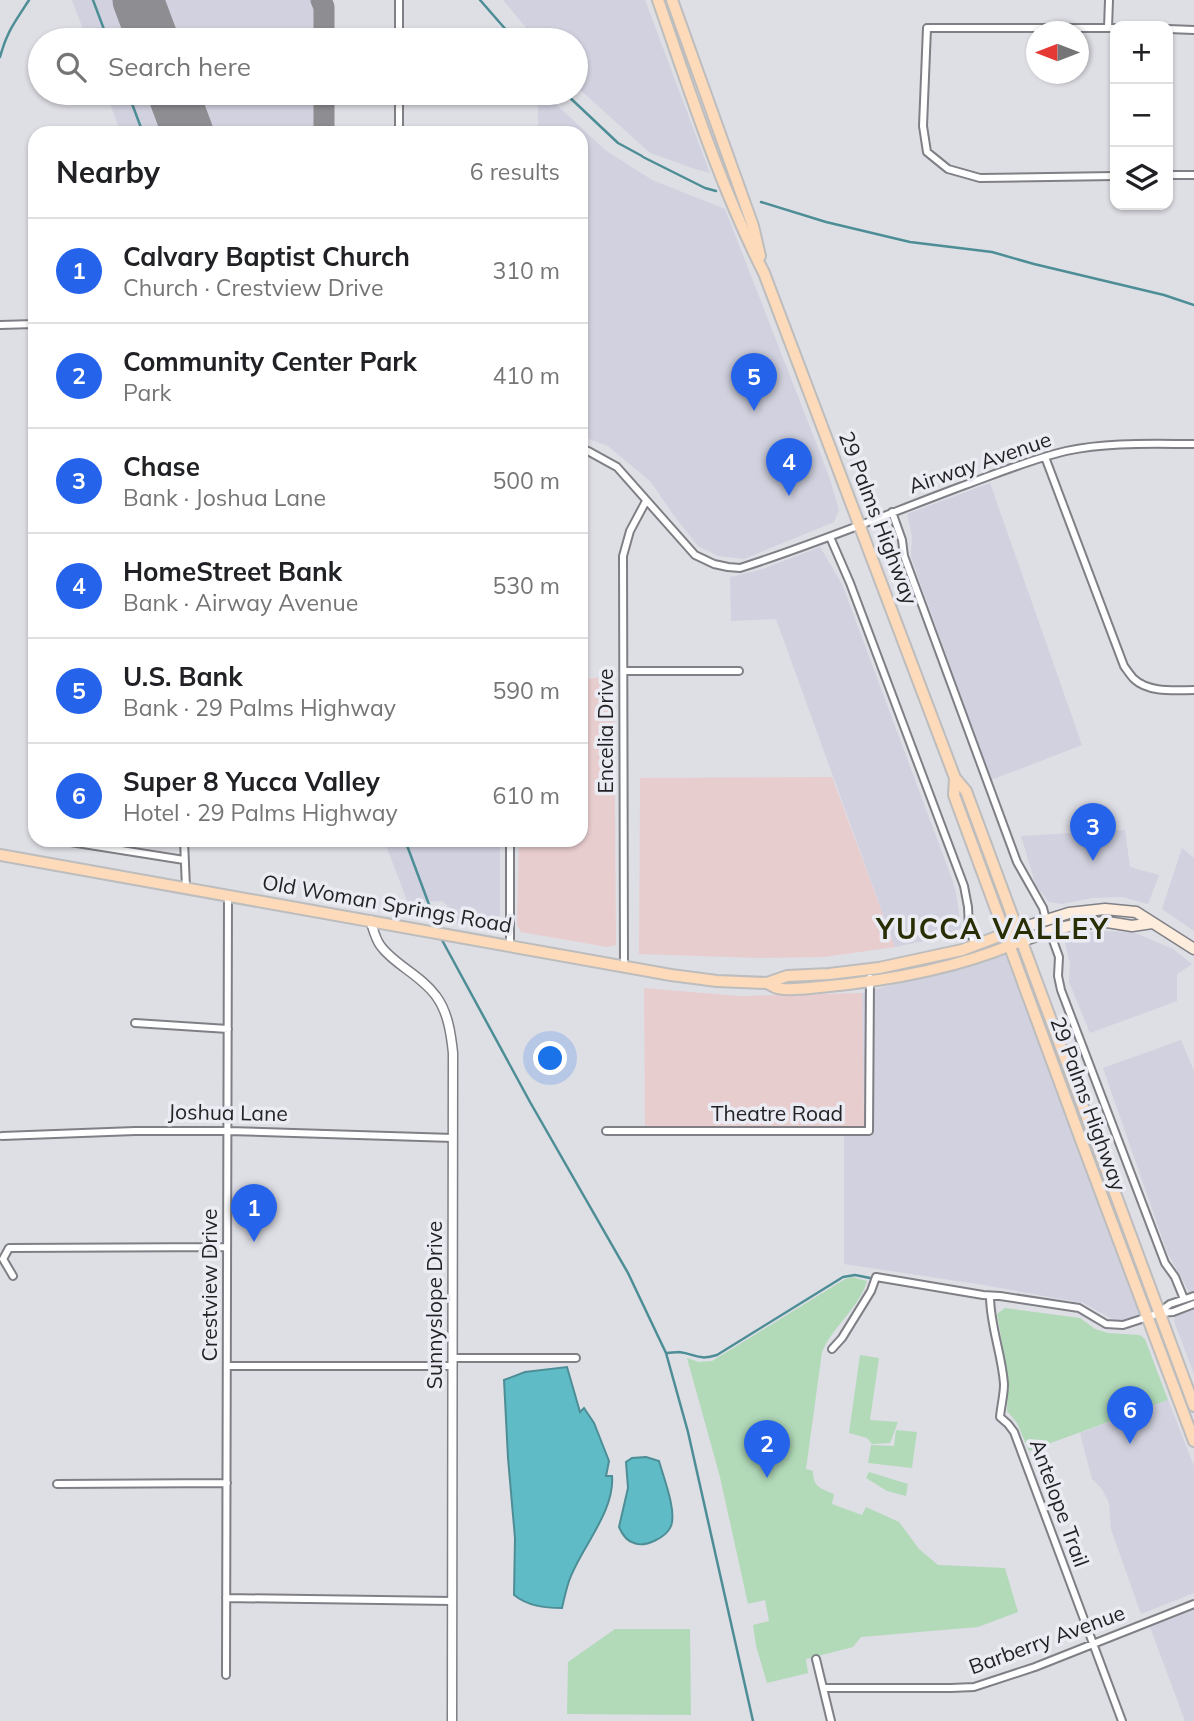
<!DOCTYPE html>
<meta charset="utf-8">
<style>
:root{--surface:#fff;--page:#f2f2f2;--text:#202124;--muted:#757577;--line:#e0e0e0;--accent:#2563eb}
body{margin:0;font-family:Mulish,sans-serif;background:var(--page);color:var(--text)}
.controls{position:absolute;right:21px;top:21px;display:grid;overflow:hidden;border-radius:14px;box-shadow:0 2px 5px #0004}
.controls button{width:63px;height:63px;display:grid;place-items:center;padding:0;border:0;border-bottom:2px solid var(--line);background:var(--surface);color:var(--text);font:35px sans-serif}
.compass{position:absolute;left:1026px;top:21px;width:63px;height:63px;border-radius:50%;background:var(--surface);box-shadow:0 2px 5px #0004;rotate:270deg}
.you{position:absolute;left:551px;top:1059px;width:24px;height:24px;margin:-18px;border:5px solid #fff;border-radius:50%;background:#1a73e8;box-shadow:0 0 0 10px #1a73e833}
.badge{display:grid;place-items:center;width:46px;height:46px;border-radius:50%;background:var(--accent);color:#fff;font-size:23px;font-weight:700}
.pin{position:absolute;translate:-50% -58px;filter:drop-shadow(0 2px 4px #0008)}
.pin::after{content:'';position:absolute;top:37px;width:24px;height:21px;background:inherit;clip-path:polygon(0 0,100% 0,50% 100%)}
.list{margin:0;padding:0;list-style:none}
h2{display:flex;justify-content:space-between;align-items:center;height:91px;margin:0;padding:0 28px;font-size:30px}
h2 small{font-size:23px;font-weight:400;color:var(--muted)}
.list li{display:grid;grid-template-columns:46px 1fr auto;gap:21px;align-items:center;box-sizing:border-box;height:105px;padding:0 28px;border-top:2px solid var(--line)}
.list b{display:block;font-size:26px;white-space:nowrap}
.list p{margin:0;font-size:23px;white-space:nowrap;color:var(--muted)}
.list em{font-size:23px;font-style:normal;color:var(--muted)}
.icon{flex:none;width:38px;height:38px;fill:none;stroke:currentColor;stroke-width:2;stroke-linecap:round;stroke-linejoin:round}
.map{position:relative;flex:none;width:1194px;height:1721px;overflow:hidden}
.search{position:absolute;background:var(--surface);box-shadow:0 2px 5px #0004;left:28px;top:28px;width:560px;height:77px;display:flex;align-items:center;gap:18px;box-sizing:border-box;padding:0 24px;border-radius:38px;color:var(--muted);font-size:26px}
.panel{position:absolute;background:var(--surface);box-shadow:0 2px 5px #0004;left:28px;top:126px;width:560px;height:721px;border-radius:21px}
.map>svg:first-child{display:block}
.built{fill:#d1d1df}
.industrial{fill:#e8cdcf}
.green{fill:#b2dab9}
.water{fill:#5fbcc6;stroke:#4d8e96;stroke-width:2}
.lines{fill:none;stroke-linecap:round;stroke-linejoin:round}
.stream{stroke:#4d8e96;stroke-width:2.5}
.taxiway{stroke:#8d8d92;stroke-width:21}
.runway{stroke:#8d8d92;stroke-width:51}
.minor-casing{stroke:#7f8086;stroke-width:10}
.tertiary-casing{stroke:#7f8086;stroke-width:11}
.secondary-casing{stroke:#7f8086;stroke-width:13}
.primary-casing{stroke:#bdbdbe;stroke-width:14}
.minor{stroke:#fff;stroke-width:6}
.tertiary{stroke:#fff;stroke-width:8}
.secondary{stroke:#feeddc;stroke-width:10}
.primary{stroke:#fddab9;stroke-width:10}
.labels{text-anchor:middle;stroke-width:7;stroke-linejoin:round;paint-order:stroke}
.street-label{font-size:21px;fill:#232326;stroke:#ebebf3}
.district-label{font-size:28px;font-weight:bold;letter-spacing:2px;fill:#2a2e05;stroke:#ebebf3}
</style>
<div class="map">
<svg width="1194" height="1721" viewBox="0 0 1194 1721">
<rect width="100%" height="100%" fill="#dedee5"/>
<!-- built -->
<path class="built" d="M72,0H326L330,9V40H87Z
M503,0H645L710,173L695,169L650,153L576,86V40H536Z
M106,93H329V133H121Z
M538,93H544L605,150L652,180L725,209L829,476L839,510L834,522L744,559L718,556L698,546L672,513L651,482L608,446L581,436V133H538Z
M990,483L1082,745L991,780L911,557L912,536L907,514Z
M820,547L842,584L952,879L956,892L961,928L949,936L895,947L776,619L731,621L730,577L760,570Z
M1125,830L1130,867L1159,875L1148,904L1122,897L1092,898L1062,904L1049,902L1036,886L1021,836Z
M384,840H500V931L455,923V918L450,908L442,901L408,903Z
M1182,848L1194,858V931L1162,909Z
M1099,931L1133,932L1173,949L1192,964L1177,974V1001L1090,1033L1069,982L1070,964L1065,942L1070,936Z
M1008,953L1144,1313L1126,1320H1114L1083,1303L978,1284L844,1264V1128L864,1127L862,993Z
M1181,1040L1194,1071V1292H1189L1167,1252L1103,1068Z
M1194,1307V1374L1174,1321L1175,1315Z
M1168,1400L1194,1466V1593L1141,1614L1111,1529L1109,1503L1102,1489L1092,1479L1080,1433Z
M1194,1610V1721H1185L1150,1627Z"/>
<!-- industrial -->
<path class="industrial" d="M614,677L616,945L607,947L521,932L517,925L519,840H581V679Z
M832,777L895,947L824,957L760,958L639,954L640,778Z
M644,988L739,996L862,993L864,1127L645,1126Z"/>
<!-- green -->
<path class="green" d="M852,1277L867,1281C859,1308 833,1326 822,1352L806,1469L813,1471C813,1487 820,1488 834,1494L832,1504L862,1515L866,1507L899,1522L919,1549L938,1565L1005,1568L1018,1612L978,1627L861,1637L853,1647L806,1659L808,1673L767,1683L756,1646L753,1625L769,1621L765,1600L748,1604L720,1477L687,1358L699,1362L712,1361L845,1279Z
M1005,1308L1080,1318L1095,1329L1108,1333L1140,1335L1145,1339L1168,1400L1029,1451L1017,1423L1007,1411L1008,1377L997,1314Z
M860,1355L879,1358L870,1420L898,1422L890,1443L872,1444L867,1438L849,1433Z
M896,1430L917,1432L912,1468L868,1463L871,1445L894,1446Z
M869,1472L908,1484L906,1496L887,1491L866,1478Z
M615,1629H690L691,1715L567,1714L568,1662Z"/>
<!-- water -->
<path class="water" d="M567,1367L580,1412L584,1408L594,1423L609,1461L606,1476H612C615,1512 580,1549 569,1581C566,1590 564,1599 562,1608C544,1608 528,1606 514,1595L515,1538L508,1458L504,1380L525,1372Z
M646,1457L659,1461C663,1476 677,1511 671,1526C667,1537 645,1548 634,1543C626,1541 622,1534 619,1527L628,1488L626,1462L632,1458Z"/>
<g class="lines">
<!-- stream -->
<path class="stream" d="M93,0L108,40
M480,0L515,40
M0,57C7,31 15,22 29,0
M128,93L143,133
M565,93L618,143L642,156
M643,157L705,188L716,191
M761,202L826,222L910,242L992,252L1034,264L1164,295L1194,305
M405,840L437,926
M442,940L530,1102L628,1273L666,1353L688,1432L753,1721
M666,1353C667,1353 678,1352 679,1352C696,1354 698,1361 717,1355L843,1277L855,1275L870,1278"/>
<!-- taxiway -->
<path class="taxiway" d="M321,0L324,7V40
M141,7L142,0
M324,93V133"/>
<!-- runway -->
<path class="runway" d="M138,0L153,40
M173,93L188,133"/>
<defs>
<path id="minor" d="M399,0V40
M1108,28L1109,0
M1115,28H927L923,126L927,152L948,169L980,178L1115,176
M1168,29L1194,30
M399,93V133
M1168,175H1194
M0,325L35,324
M581,449L588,451L617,467L695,555L714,564L728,567L740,568C816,544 890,513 965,485C998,473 1032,459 1066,451C1108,442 1151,444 1194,444
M1045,457L1124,666C1127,670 1131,676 1134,679C1149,693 1175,690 1194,690
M892,512L902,540L904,556L1017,862L1043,908L1046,920
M830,537L850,583L964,886L968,907L969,928L975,945
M624,671H739
M58,840L184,860
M184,840L186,888
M1050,932L1059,957L1058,976L1061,990L1165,1263L1175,1277L1184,1299
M510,946V840
M624,966L623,556L630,531L646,501
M135,1023L228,1029
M606,1131H869L870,978
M2,1136L135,1131H228L453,1138
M13,1276L3,1259L9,1248L227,1247
M990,1296C990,1326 1002,1354 1004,1384C1004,1395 1001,1406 1000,1417L1008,1424L1014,1432L1122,1721
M1161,1311L1170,1304L1194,1296
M832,1349L842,1338L871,1291L876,1277L983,1295L1000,1296L1079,1308L1106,1324L1123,1325L1160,1313L1173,1312L1194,1304
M453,1358H576
M227,1366H453
M57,1484L227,1483
M226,1598L452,1601
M816,1659L831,1721
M226,1675L228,896
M823,1688H951L974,1687L1035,1667L1194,1604"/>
<path id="tertiary" d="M370,920C373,928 375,938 380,945C393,964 421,975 436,996C448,1012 451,1034 453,1053L452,1721"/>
<path id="secondary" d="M1018,929L1069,913L1105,909L1136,912L1194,949
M1022,941L1056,929L1079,924L1107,922L1132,926L1152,923"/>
<path id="primary" d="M658,0C690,92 720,186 764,273L955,778L966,791L1194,1406
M672,0L753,226L760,256
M955,778L954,795L1081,1140L1194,1441
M0,855L671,975L717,981L767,983L787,976L829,974L879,968L962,950L1018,929
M767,983C770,984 773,987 777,988C788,991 808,988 820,987C886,981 955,969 1016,943"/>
</defs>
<!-- minor casing -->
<use href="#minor" class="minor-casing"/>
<!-- tertiary casing -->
<use href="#tertiary" class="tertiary-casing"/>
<!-- secondary casing -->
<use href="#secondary" class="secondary-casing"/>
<!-- primary casing -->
<use href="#primary" class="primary-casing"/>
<!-- minor -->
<use href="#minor" class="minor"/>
<!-- tertiary -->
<use href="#tertiary" class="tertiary"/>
<!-- secondary -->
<use href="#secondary" class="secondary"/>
<!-- primary -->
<use href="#primary" class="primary"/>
</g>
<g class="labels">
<!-- street labels -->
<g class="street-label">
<text transform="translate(980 463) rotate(-19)" y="7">Airway Avenue</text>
<text transform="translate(878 518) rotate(69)" y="7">29 Palms Highway</text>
<text transform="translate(606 731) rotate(-90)" y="7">Encelia Drive</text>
<text transform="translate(387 904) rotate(10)" y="7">Old Woman Springs Road</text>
<text transform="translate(1088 1104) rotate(70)" y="7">29 Palms Highway</text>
<text transform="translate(228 1113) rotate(1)" y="7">Joshua Lane</text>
<text x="777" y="1121">Theatre Road</text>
<text transform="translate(210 1285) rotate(-90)" y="7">Crestview Drive</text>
<text transform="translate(435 1305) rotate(-90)" y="7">Sunnyslope Drive</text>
<text transform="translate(1059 1503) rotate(70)" y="7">Antelope Trail</text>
<text transform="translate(1047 1640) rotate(-20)" y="7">Barberry Avenue</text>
</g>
<!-- district labels -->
<g class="district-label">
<text x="993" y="939">YUCCA VALLEY</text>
</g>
</g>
</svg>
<div class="controls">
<button>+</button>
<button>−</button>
<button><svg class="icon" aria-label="layers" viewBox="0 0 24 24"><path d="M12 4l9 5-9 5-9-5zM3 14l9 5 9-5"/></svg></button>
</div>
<svg class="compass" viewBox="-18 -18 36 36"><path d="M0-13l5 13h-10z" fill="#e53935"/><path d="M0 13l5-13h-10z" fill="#757577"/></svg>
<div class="you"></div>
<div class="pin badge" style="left:254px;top:1242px">1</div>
<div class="pin badge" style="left:767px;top:1478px">2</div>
<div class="pin badge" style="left:1093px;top:861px">3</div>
<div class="pin badge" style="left:789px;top:496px">4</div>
<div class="pin badge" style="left:754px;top:411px">5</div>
<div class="pin badge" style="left:1130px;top:1444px">6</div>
<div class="search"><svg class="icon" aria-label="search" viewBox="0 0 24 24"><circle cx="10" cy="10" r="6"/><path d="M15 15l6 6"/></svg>Search here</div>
<section class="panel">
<h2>Nearby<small>6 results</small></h2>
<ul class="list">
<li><span class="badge">1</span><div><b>Calvary Baptist Church</b><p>Church · Crestview Drive</p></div><em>310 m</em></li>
<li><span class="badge">2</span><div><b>Community Center Park</b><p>Park</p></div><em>410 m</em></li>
<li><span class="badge">3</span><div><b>Chase</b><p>Bank · Joshua Lane</p></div><em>500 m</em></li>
<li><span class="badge">4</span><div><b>HomeStreet Bank</b><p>Bank · Airway Avenue</p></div><em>530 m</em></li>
<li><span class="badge">5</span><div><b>U.S. Bank</b><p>Bank · 29 Palms Highway</p></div><em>590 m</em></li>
<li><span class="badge">6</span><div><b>Super 8 Yucca Valley</b><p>Hotel · 29 Palms Highway</p></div><em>610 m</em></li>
</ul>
</section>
</div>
